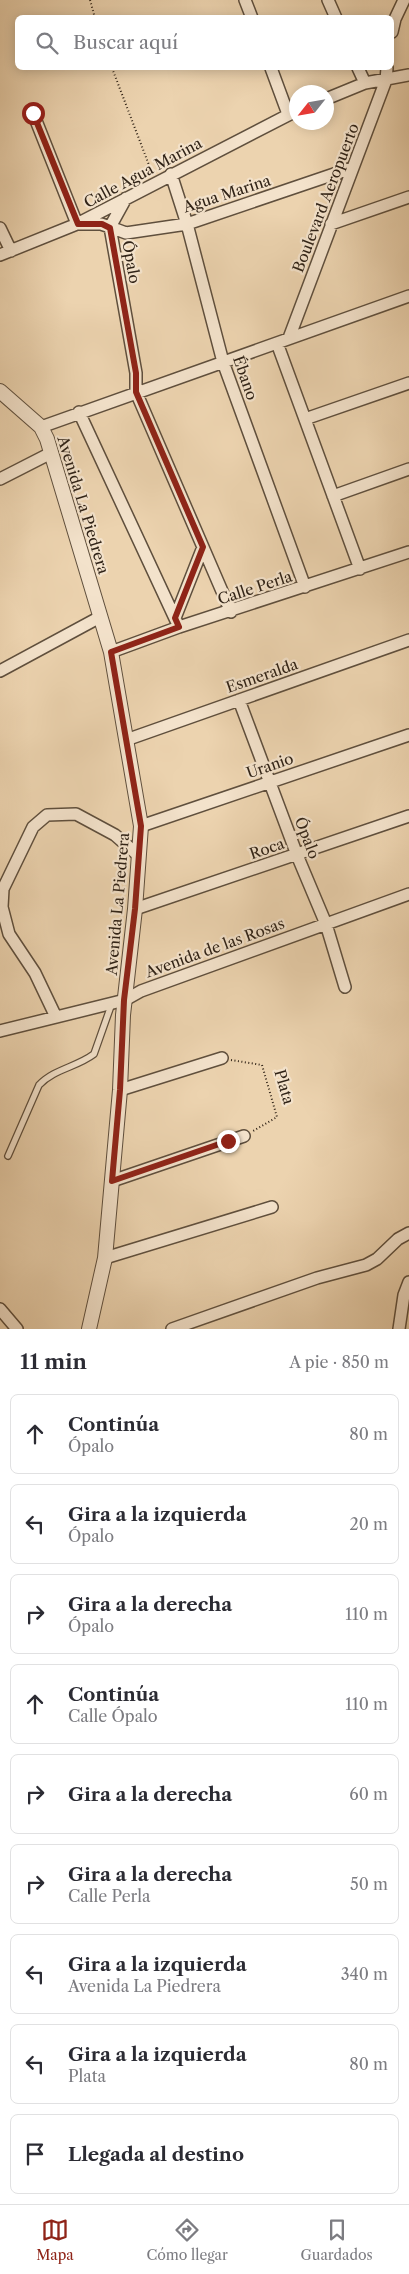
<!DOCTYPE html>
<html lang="es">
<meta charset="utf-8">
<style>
:root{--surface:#fff;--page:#f2f2f3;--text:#2b2b33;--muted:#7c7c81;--line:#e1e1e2;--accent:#8f2418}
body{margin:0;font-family:"Libre Caslon Text",serif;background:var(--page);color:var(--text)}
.compass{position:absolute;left:289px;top:85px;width:45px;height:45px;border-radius:50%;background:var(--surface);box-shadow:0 2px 12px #0003;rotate:239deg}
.stop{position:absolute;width:15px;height:15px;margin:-11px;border:4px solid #8f2418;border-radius:50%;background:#fff}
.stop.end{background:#8f2418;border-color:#fff;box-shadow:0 1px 5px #0008}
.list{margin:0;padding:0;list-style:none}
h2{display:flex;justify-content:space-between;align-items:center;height:65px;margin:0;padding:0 20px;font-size:21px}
h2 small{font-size:16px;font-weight:400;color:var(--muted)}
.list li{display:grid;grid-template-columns:32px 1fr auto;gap:15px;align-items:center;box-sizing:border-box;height:80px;margin:0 10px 10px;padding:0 10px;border:1px solid var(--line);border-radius:8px}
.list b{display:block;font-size:19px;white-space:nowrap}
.list p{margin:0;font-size:16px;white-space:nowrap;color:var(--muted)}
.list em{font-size:16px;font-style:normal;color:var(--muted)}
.icon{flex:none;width:28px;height:28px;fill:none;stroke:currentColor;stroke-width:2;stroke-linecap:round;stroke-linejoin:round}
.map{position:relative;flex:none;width:409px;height:1329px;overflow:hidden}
.search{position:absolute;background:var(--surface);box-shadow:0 2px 12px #0003;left:15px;right:15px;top:15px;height:55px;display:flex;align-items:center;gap:12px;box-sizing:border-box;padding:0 18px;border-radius:8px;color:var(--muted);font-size:19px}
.sheet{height:875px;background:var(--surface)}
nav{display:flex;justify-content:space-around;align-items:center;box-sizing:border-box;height:70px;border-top:1px solid var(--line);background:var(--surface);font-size:14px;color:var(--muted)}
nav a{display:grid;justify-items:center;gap:2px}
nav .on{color:var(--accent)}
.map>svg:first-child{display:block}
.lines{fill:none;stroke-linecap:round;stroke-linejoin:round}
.service-casing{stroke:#5f4f3d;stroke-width:8}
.minor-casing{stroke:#5f4f3d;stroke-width:14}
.tertiary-casing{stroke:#5f4f3d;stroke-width:16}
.path{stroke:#302317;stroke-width:2;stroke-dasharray:1 2.5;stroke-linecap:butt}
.service{stroke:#f3e2cb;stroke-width:5.5}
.minor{stroke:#f3e2cb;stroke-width:11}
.tertiary{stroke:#f3e2cb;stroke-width:14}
.route{stroke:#8f2418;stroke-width:6}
.labels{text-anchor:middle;stroke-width:4.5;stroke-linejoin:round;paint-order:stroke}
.street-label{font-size:15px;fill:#302317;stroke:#f3e2cb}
</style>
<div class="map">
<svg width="409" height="1329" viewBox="0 0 409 1329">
<rect width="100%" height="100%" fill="#ecd3af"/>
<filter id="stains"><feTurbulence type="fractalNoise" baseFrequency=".004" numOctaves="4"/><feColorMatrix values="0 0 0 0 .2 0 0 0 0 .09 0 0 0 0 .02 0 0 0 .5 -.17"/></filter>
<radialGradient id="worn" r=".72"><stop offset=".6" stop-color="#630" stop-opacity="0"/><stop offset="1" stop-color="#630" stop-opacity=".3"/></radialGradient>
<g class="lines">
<defs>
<path id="service" d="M8,1156L39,1085C54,1069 77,1067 94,1054L112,1003"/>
<path id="minor" d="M245,0L252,18
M328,0L336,18
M392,32L395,19L404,0
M271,68L288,114
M358,68L365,83
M326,99L365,83L409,75
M33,113L77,224H101L110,227L136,373V392L231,612
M171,174L187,224L223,362L305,587
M126,198L110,227L126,233L187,224L352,168
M331,224L409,197
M0,228L11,251
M0,255L77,224L296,111
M289,338L386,80L387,68
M277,343L360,569
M79,412L179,627
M305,419L409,383
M41,427L409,296
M0,479L51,453
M333,496L409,469
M175,618L203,547
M111,652L179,627L409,552
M0,671L100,617
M239,700L297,855L326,924L345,987
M126,740L409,640
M141,826L409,735
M135,909L409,816
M56,1017L35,973L9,934L2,907L3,889L33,827L47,815L76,814L115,835L139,856
M0,1031L125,1000L141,991L409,894
M120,1090L222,1058
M112,1181L244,1136
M105,1258L272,1207
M0,1309L17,1329
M172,1329L317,1278L366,1265L377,1259L398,1239L409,1233
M399,1329L404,1295L409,1282"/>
<path id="tertiary" d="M0,391L41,427L47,439L111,652L141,826L135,909L123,1015L120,1090L105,1258L89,1329"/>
</defs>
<!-- service casing -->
<use href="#service" class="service-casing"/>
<!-- minor casing -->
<use href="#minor" class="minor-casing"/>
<!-- tertiary casing -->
<use href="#tertiary" class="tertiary-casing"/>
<!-- path -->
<path class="path" d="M90,0L95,18
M112,68L152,173
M231,1060L262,1065L277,1117L253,1131"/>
<!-- service -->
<use href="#service" class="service"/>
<!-- minor -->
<use href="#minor" class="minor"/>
<!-- tertiary -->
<use href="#tertiary" class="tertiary"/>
</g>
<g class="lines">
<!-- route -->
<path class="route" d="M33,113L78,224H102L110,228L136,373V392L203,547L175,618L179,627L111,652L141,826L135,909L124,1000L120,1090L112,1181L228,1141"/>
</g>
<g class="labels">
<!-- street labels -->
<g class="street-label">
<text transform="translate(143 173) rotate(-28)" y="5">Calle Agua Marina</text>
<text transform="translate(227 194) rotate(-18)" y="5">Agua Marina</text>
<text transform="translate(326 198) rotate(-69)" y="5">Boulevard Aeropuerto</text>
<text transform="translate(131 262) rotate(80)" y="5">Ópalo</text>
<text transform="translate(245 378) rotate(71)" y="5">Ébano</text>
<text transform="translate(83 505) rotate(73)" y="5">Avenida La Piedrera</text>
<text transform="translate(255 588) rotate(-18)" y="5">Calle Perla</text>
<text transform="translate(262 676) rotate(-19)" y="5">Esmeralda</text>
<text transform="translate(270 766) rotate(-19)" y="5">Uranio</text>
<text transform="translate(307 838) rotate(69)" y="5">Ópalo</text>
<text transform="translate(267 849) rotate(-19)" y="5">Roca</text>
<text transform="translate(118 904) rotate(-85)" y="5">Avenida La Piedrera</text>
<text transform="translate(215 948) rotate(-20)" y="5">Avenida de las Rosas</text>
<text transform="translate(284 1087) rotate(74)" y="5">Plata</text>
</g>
</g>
<rect width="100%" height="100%" filter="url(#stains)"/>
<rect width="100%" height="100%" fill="url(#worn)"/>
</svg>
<svg class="compass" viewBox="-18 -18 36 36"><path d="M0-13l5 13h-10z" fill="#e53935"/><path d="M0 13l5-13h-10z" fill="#7c7c81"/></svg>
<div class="stop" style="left:33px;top:113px"></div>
<div class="stop end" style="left:228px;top:1141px"></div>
<div class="search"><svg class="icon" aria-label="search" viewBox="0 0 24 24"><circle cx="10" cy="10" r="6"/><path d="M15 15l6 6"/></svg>Buscar aquí</div>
</div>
<section class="sheet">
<h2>11 min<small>A pie · 850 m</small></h2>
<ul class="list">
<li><svg class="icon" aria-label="ahead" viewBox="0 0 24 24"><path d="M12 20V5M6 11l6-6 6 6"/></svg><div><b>Continúa</b><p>Ópalo</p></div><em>80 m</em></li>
<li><svg class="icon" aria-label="left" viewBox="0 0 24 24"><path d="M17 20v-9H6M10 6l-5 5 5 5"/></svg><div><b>Gira a la izquierda</b><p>Ópalo</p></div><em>20 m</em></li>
<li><svg class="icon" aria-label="right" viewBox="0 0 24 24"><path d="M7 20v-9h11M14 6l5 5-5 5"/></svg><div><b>Gira a la derecha</b><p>Ópalo</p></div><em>110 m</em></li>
<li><svg class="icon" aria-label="ahead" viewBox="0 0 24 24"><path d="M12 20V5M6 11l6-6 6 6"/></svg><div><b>Continúa</b><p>Calle Ópalo</p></div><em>110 m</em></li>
<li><svg class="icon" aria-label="right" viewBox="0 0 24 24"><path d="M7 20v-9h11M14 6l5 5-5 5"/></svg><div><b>Gira a la derecha</b></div><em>60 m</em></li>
<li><svg class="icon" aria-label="right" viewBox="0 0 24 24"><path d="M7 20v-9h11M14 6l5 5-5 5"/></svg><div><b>Gira a la derecha</b><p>Calle Perla</p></div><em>50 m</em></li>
<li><svg class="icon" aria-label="left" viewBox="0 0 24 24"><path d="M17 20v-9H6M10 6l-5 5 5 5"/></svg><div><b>Gira a la izquierda</b><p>Avenida La Piedrera</p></div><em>340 m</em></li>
<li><svg class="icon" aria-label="left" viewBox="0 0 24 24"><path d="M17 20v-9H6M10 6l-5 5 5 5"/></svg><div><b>Gira a la izquierda</b><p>Plata</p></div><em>80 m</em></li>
<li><svg class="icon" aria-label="arrive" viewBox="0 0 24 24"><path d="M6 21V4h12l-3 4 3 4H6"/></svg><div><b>Llegada al destino</b></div></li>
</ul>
</section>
<nav>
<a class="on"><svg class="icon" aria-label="map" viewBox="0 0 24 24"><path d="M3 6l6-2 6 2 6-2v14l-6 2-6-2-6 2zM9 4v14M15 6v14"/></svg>Mapa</a>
<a><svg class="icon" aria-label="directions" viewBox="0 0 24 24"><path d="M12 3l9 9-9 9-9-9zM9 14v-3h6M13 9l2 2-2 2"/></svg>Cómo llegar</a>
<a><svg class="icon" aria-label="saved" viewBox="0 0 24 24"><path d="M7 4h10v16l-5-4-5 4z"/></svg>Guardados</a>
</nav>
